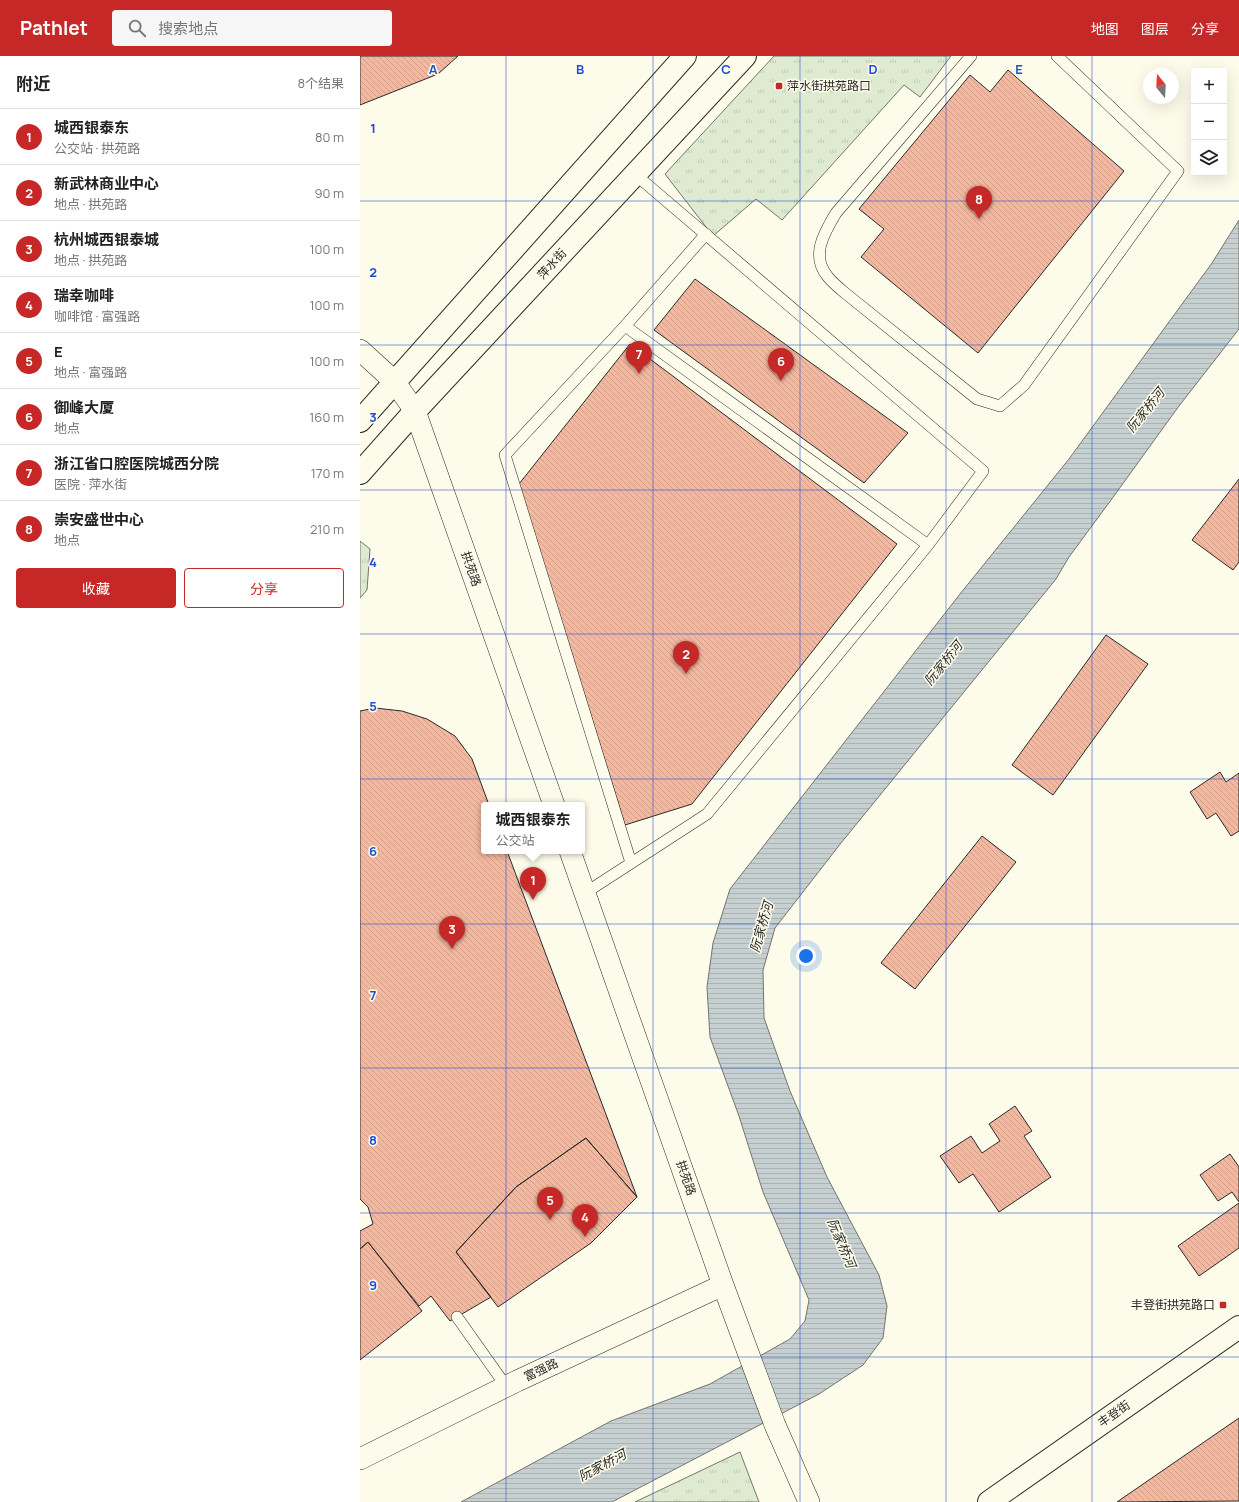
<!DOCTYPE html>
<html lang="zh">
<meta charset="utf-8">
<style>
:root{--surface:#fff;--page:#f6f6f6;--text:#222;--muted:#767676;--line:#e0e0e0;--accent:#c62828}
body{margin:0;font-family:Manrope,"Noto Sans SC",sans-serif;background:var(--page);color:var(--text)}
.controls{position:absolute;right:12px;top:12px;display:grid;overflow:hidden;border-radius:4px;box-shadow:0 4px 16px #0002}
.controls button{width:36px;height:36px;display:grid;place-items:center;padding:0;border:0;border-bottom:1px solid var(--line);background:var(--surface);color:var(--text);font:20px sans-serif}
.compass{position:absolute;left:783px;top:12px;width:36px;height:36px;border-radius:50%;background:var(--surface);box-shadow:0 4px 16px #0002;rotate:342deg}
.you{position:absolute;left:446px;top:900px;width:14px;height:14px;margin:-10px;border:3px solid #fff;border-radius:50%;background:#1a73e8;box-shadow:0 0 0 6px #1a73e833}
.badge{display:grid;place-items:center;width:26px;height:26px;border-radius:50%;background:var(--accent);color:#fff;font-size:13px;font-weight:700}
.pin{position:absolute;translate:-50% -33px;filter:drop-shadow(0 1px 2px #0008)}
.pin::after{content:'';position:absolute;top:21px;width:14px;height:12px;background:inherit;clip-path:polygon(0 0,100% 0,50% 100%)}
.popup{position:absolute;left:121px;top:746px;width:104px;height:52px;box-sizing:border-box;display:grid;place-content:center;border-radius:4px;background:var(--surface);filter:drop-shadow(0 1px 3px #0005);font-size:13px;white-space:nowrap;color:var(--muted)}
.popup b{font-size:15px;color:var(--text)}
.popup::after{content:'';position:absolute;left:50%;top:100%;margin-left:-8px;border:8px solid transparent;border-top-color:var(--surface)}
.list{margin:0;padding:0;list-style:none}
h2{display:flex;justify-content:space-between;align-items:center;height:52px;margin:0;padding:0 16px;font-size:17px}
h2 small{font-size:13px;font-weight:400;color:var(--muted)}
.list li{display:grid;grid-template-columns:26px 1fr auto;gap:12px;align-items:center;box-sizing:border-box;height:56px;padding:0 16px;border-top:1px solid var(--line)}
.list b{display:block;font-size:15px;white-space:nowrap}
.list p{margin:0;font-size:13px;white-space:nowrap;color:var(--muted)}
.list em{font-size:13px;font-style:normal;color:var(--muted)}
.actions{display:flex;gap:8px;padding:12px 16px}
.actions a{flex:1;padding:9px 0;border:1px solid var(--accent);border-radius:4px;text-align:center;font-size:14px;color:var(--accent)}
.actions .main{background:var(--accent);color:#fff}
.icon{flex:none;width:22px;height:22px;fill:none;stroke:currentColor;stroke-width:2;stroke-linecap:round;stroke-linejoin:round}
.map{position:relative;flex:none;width:879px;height:1446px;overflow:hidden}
header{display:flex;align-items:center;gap:24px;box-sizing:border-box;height:56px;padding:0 20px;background:var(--accent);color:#fff}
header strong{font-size:19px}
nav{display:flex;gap:22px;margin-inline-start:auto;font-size:14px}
.search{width:280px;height:36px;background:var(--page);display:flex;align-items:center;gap:10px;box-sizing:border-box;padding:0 14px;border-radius:4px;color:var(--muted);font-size:15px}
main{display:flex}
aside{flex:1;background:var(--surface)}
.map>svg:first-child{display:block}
.grass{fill:url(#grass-tufts);stroke:#74746e}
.water{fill:url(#water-rules);stroke:#74746e}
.building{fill:url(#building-back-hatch);stroke:#2b2b2b}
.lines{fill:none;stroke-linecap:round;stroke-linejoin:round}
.service-casing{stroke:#2b2b2b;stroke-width:12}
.minor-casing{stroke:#2b2b2b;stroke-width:22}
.tertiary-casing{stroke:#2b2b2b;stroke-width:24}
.secondary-casing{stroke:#2b2b2b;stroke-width:24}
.service{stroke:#fdfbea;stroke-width:11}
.minor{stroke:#fdfbea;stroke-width:21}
.tertiary{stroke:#fdfbea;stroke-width:22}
.secondary{stroke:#fdfbea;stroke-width:22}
.grid{fill:none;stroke:#1d4ed8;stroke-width:1;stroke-opacity:0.55}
.poi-dot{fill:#c62828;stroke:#fdfbea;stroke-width:1.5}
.labels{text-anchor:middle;stroke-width:3;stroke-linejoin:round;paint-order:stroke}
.poi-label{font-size:12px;fill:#2b2b2b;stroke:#fdfbea;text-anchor:start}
.street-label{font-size:12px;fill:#2b2b2b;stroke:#fdfbea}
.water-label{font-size:13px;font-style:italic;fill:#2b2b2b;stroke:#fdfbea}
.grid-label{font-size:13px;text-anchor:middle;font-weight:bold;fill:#1d4ed8;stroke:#fdfbea;stroke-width:3;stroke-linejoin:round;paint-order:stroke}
</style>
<header>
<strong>Pathlet</strong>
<div class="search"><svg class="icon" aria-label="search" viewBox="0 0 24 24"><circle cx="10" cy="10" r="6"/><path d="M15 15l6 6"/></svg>搜索地点</div>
<nav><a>地图</a><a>图层</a><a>分享</a></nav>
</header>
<main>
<aside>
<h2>附近<small>8个结果</small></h2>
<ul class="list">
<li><span class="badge">1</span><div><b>城西银泰东</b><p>公交站 · 拱苑路</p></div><em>80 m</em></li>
<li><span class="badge">2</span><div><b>新武林商业中心</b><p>地点 · 拱苑路</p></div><em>90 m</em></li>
<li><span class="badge">3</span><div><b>杭州城西银泰城</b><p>地点 · 拱苑路</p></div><em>100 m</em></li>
<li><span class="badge">4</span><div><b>瑞幸咖啡</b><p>咖啡馆 · 富强路</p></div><em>100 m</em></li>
<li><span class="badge">5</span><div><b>E</b><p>地点 · 富强路</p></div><em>100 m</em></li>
<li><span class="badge">6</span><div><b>御峰大厦</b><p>地点</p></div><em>160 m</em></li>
<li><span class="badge">7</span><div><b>浙江省口腔医院城西分院</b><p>医院 · 萍水街</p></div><em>170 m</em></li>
<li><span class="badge">8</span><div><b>崇安盛世中心</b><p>地点</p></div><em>210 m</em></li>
</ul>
<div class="actions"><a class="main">收藏</a><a>分享</a></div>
</aside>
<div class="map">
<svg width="879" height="1446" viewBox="0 0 879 1446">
<defs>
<pattern id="grass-tufts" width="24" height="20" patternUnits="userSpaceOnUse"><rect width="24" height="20" fill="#deebd1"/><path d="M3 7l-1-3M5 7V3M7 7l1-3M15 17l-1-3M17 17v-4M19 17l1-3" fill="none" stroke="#bfcab4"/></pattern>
<pattern id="water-rules" width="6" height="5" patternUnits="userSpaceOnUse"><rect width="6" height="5" fill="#c7d0d0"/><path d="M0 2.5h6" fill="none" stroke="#abb3b3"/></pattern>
<pattern id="building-back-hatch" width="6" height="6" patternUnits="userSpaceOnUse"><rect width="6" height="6" fill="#f2b8a0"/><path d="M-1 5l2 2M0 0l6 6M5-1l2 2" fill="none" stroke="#d09e8a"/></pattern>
</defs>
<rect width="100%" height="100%" fill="#fdfbea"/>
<!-- grass -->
<path class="grass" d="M414,0H591L560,41L544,29L422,164L396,143L353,180L305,118Z
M0,485L10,493L7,534L0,542Z
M380,1396L399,1446H275Z"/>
<!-- water -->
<path class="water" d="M879,164V273L819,350L751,444L709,501L696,523L481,787L415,872L403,914L404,962L430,1035L467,1121L519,1219L527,1250L523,1282L503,1309L459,1338L252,1446H101L251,1365L350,1328L430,1283L445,1265L449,1244L403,1136L379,1060L350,981L347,931L353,887L370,833L600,538L709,403L852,207Z"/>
<!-- building -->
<path class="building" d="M0,0H98L78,18L0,49Z
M648,14L764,115L618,297L501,201L524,173L499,153L610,19L630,36Z
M335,223L548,377L504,427L294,274Z
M270,288L537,488L332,748L265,769L159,428Z
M879,423V506L873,514L832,484Z
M746,579L788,608L693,739L652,709Z
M15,652L42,655L67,663L95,680L112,703L129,749H124V795H147L277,1141L226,1082L156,1131L96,1196L131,1241L90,1265L71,1240L59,1250L8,1186L0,1193V1175L13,1168L8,1151L0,1143V655Z
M860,716L866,726L879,717V775L871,780L856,757L847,763L830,736Z
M622,780L656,806L555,933L521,907Z
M655,1050L672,1075L664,1080L691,1121L639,1156L613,1118L599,1127L580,1100L611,1080L622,1097L640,1085L629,1068Z
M226,1082L277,1141L231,1187L138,1251L96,1196L156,1131Z
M870,1098L879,1111V1146L872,1136L858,1145L840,1119Z
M879,1147V1192L839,1220L818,1190Z
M8,1186L62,1255L0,1304V1193Z
M879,1362V1445L757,1446Z"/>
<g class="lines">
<defs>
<path id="service" d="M611,0L476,157C464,177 450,200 468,221C473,227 479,232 485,237L617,343L640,350L664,329L818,115L697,0
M276,119L623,415L568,489
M265,270L346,178
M225,837L347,758L568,489L265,270L145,399L271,807
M97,1261L146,1330"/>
<path id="minor" d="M0,294L34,325L55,355L194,749
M210,795L363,1229L415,1369L449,1446
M0,1403L157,1325L363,1229"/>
<path id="tertiary" d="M629,1446L879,1271"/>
<path id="secondary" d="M0,365L325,0
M0,417L55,355L385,0"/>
</defs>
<!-- service casing -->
<use href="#service" class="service-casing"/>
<!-- minor casing -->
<use href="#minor" class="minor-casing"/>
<!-- tertiary casing -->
<use href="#tertiary" class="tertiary-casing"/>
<!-- secondary casing -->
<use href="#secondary" class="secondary-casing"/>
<!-- service -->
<use href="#service" class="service"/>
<!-- minor -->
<use href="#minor" class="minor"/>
<!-- tertiary -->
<use href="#tertiary" class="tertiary"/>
<!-- secondary -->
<use href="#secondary" class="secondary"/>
</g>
<!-- grid -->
<path class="grid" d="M146,0V1446M293,0V1446M440,0V1446M586,0V1446M732,0V1446M0,145H879M0,289H879M0,434H879M0,578H879M0,723H879M0,868H879M0,1012H879M0,1157H879M0,1301H879"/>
<!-- markers -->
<g class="poi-dot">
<rect x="415" y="26" width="8" height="8" rx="2"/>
<rect x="859" y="1245" width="8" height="8" rx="2"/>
</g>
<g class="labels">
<!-- poi labels -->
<g class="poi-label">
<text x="427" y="34">萍水街拱苑路口</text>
<text x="855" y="1253" text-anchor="end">丰登街拱苑路口</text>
</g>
<!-- street labels -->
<g class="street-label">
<text transform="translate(192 208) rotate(-47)" y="4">萍水街</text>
<text transform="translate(111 513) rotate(71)" y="4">拱苑路</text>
<text transform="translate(326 1122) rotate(71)" y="4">拱苑路</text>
<text transform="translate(181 1314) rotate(-25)" y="4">富强路</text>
<text transform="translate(754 1358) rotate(-35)" y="4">丰登街</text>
</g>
<!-- water labels -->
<g class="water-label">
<text transform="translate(785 354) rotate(-51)" y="5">阮家桥河</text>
<text transform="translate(583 607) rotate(-51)" y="5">阮家桥河</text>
<text transform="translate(401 871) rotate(-74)" y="5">阮家桥河</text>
<text transform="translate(482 1187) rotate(67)" y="5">阮家桥河</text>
<text transform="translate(242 1409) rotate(-28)" y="5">阮家桥河</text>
</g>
</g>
<g class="grid-label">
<text x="73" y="18">A</text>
<text x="220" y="18">B</text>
<text x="366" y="18">C</text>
<text x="513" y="18">D</text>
<text x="659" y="18">E</text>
<text x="13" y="77">1</text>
<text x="13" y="221">2</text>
<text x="13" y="366">3</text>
<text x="13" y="511">4</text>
<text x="13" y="655">5</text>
<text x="13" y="800">6</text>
<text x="13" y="944">7</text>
<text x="13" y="1089">8</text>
<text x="13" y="1234">9</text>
</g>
</svg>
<div class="controls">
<button>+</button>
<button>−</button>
<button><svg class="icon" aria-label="layers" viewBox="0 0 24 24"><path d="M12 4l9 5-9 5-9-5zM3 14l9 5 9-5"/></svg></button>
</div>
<svg class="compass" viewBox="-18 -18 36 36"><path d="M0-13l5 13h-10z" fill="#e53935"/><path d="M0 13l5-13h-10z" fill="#767676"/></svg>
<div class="you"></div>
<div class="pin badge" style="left:173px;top:844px">1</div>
<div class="popup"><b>城西银泰东</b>公交站</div>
<div class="pin badge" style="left:326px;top:618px">2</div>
<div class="pin badge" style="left:92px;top:893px">3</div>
<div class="pin badge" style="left:225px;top:1181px">4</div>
<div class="pin badge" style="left:190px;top:1164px">5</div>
<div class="pin badge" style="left:421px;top:325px">6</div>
<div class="pin badge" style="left:279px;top:318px">7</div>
<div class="pin badge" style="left:619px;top:163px">8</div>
</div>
</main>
